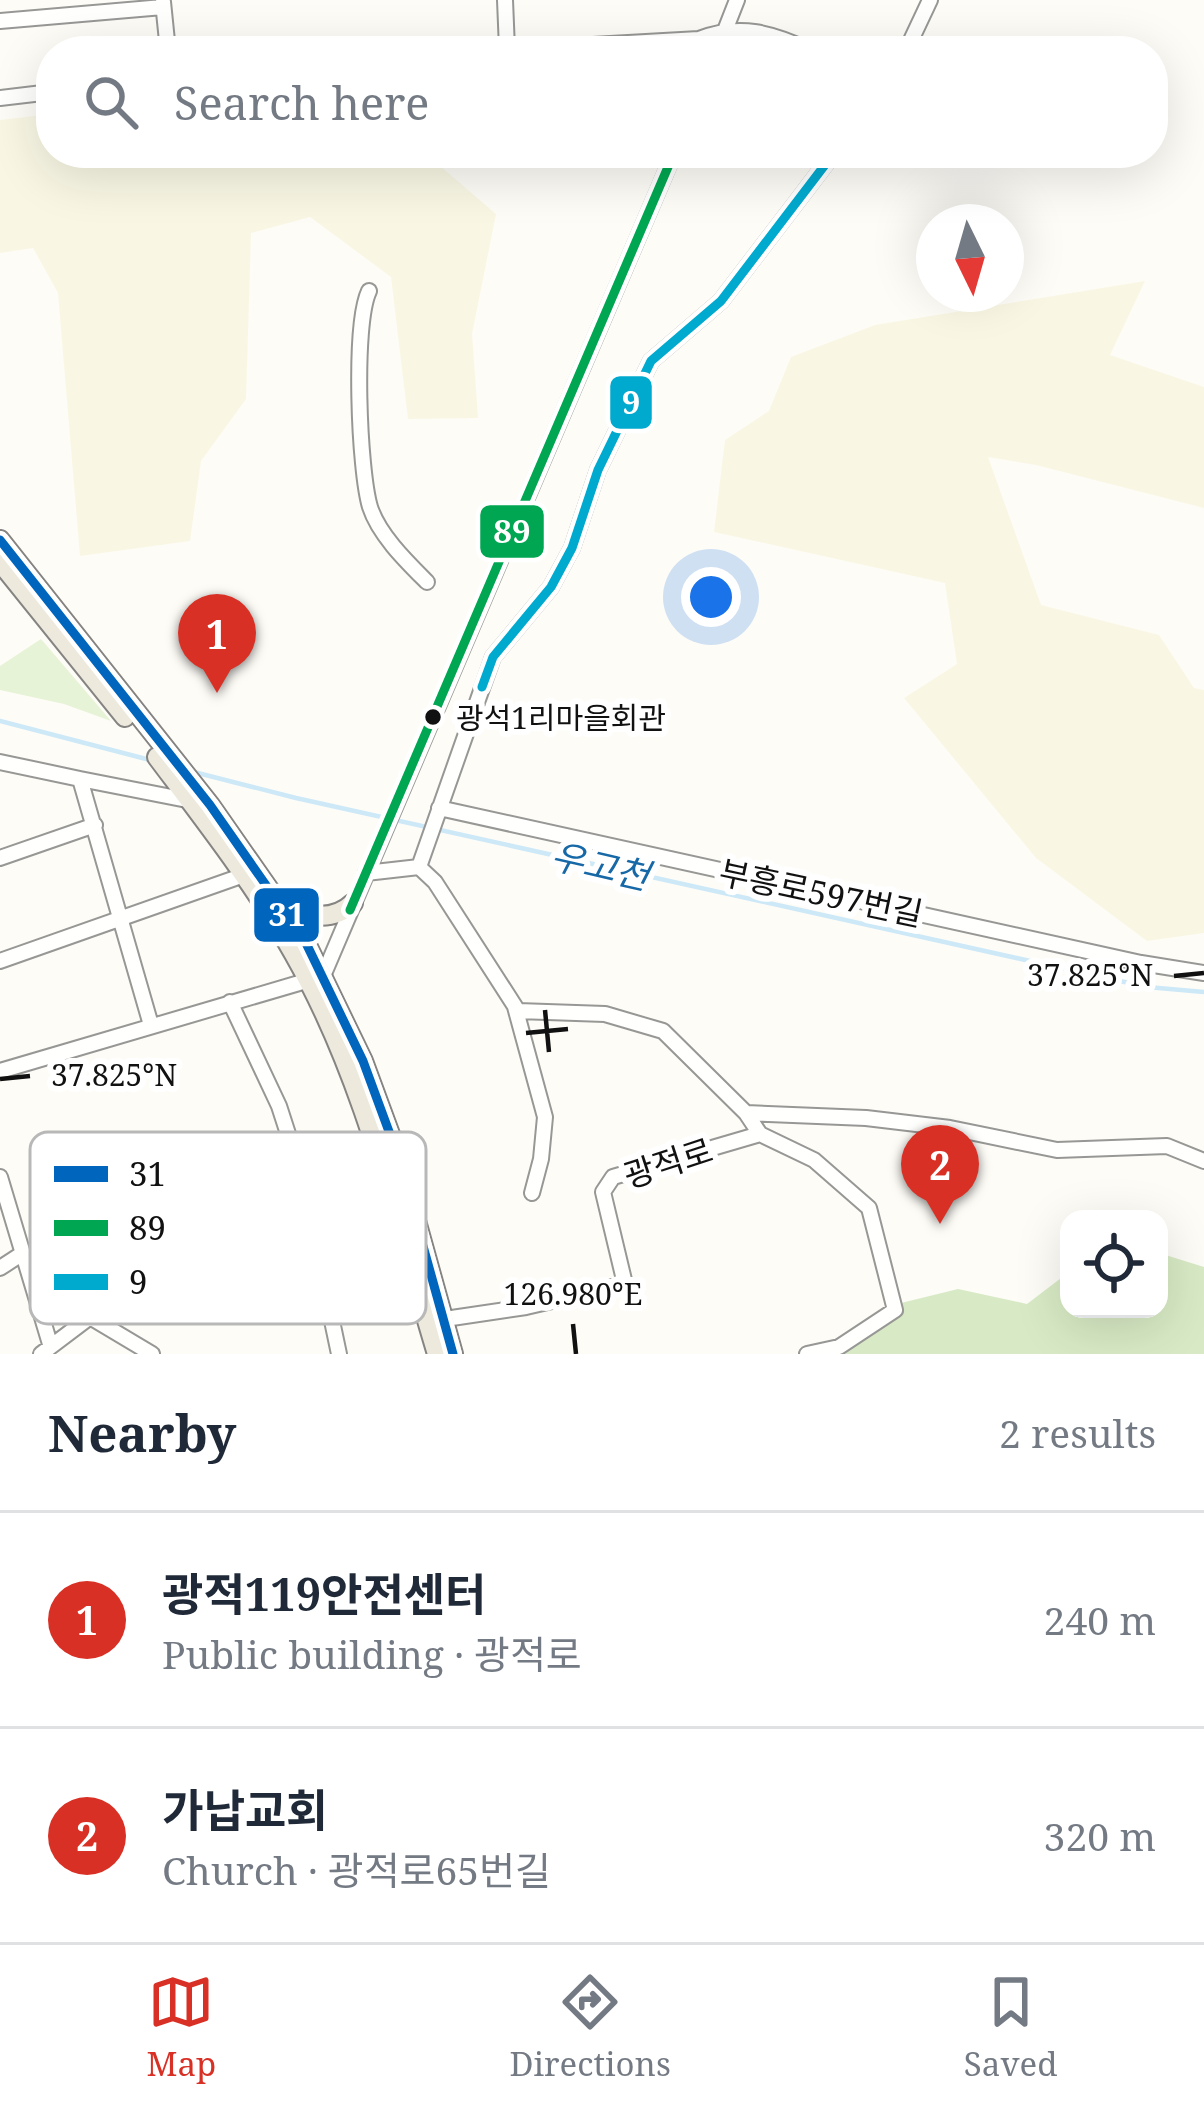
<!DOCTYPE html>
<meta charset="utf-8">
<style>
:root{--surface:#fff;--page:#f2f2f3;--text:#1f2937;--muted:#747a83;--line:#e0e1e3;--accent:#d93025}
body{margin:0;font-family:"Noto Serif","Noto Sans KR",serif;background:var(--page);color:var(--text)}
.controls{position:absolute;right:36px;bottom:36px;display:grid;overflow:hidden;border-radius:24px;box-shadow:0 12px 48px #0002}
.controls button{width:108px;height:108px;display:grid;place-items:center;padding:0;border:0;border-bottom:3px solid var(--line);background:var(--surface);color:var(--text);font:60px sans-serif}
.compass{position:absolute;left:916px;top:204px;width:108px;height:108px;border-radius:50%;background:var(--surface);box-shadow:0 12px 48px #0002;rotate:175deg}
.you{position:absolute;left:711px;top:597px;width:42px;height:42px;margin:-30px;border:9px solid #fff;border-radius:50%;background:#1a73e8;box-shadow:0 0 0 18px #1a73e833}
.badge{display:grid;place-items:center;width:78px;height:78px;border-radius:50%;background:var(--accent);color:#fff;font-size:39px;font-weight:700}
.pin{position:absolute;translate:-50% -99px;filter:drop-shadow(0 3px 6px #0008)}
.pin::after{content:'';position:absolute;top:63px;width:42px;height:36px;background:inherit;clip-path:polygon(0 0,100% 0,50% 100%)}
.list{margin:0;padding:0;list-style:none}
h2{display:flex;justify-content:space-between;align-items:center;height:156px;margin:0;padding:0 48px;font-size:51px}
h2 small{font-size:39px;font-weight:400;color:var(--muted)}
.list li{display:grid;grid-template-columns:78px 1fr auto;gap:36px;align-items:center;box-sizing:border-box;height:216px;padding:0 48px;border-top:3px solid var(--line)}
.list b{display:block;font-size:45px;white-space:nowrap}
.list p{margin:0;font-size:39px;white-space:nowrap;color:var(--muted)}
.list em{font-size:39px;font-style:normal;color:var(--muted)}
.icon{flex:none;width:66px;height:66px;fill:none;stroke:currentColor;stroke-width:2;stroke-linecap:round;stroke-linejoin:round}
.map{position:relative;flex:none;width:1204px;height:1354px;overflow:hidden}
.search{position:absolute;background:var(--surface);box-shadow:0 12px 48px #0002;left:36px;right:36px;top:36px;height:132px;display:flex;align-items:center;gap:30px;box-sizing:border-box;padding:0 42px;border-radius:48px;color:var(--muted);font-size:45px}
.sheet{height:588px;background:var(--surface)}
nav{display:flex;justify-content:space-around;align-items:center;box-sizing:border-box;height:168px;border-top:3px solid var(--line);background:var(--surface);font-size:33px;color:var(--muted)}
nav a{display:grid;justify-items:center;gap:6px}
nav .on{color:var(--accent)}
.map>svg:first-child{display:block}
.farmland{fill:#f9f7e4}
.green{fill:#e7f3d7}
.forest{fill:#d8eac5}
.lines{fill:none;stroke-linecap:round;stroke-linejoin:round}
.stream{stroke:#cde8f7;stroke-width:4.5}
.minor-casing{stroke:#979795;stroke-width:18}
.major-casing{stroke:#858482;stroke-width:22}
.minor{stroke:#fffffe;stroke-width:14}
.major{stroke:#ede9dc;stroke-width:18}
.bus-1-casing{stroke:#fff;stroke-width:18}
.bus-2-casing{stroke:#fff;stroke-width:18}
.bus-3-casing{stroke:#fff;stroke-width:18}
.bus-1{stroke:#0065bd;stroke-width:9}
.bus-2{stroke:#00a651;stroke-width:9}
.bus-3{stroke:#00a9ce;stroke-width:9}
.ticks{fill:none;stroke:#111;stroke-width:4.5}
.bus-dot{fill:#111;stroke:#fff;stroke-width:4.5}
.labels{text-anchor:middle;stroke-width:12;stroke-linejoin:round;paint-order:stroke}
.bus-label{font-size:30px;fill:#111;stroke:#fff;text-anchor:start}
.street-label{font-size:33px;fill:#111;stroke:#fff}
.water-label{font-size:36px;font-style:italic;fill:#1768a6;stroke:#fff}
.key{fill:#fff;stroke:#b8b8b8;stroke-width:3}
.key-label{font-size:33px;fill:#111}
.ticks-label{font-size:30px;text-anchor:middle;fill:#111;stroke:#fff;stroke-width:12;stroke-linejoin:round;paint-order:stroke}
.line-badge{stroke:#fff;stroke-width:4.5}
.badge-label{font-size:33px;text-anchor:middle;font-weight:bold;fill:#fff}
</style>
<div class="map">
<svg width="1204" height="1354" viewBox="0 0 1204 1354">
<rect width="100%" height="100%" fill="#fdfcf7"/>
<!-- farmland -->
<path class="farmland" d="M51,114V153H425L496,214L472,334L478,418L408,419L391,277L310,217L251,233L246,399L201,461L190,541L80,556L58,293L33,248L0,253V120Z
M1145,281L1110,355L1204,387V508L1036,465L988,457L1041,605L1159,635L1194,688L1204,690V933L1147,941L1036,858L904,698L957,664L945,583L714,532L725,440L769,411L791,357L875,325Z"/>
<!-- green -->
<path class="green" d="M41,639L111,721L64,704L0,690V666Z"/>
<!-- forest -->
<path class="forest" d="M1159,1253L1204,1267V1354H845L901,1303L958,1289L1027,1304L1069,1272V1309H1159Z"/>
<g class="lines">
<!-- stream -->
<path class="stream" d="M0,721L150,760
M190,771L296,798L1147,987L1204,992"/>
<defs>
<path id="minor" d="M505,0L507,49
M163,2L168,51
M0,21L163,7
M486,51L699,39C740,23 773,33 811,51
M717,51L737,0
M906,51L930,0
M0,98L51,92
M369,291C353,325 359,470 370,507C379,535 407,562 427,582
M0,762L80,779L151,1025
M80,779L187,800
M439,808L1141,963L1204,973
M0,858L95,825
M419,867L493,657L551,587L572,548L598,470L651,361L721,301L834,153
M366,873L419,867L435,882L518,1011L605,1014L663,1031L746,1113L866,1118L950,1128L1057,1150L1167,1146L1204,1161
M0,961L244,875
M230,1002L279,1106L301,1174L339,1354
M515,1007L545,1117L541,1159L532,1193
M0,1071L323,976L674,153
M746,1113L760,1134L814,1160L869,1208L895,1310L839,1347L807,1354
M0,1177L50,1344
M0,1268L23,1253
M90,1317L152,1354
M445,1319L526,1307L625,1284L603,1192L613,1177L760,1134
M41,1354L90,1317L401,1223"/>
<path id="major" d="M0,540L210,805L305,941L363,1061L398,1156L453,1354
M0,562L125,717
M157,757C205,821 255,885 294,954C365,1079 396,1219 437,1354
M281,902C303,917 332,923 353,903"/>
</defs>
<!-- minor casing -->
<use href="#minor" class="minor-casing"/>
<!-- major casing -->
<use href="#major" class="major-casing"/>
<!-- minor -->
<use href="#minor" class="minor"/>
<!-- major -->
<use href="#major" class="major"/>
<defs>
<path id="bus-1" d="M0,540L210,805L305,941L363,1061L398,1156L453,1354"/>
<path id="bus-2" d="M350,910L674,153"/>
<path id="bus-3" d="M482,687L493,657L551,587L572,548L598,470L651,361L721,301L834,153"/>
</defs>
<!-- bus-1 casing -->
<use href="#bus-1" class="bus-1-casing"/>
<!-- bus-2 casing -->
<use href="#bus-2" class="bus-2-casing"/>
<!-- bus-3 casing -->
<use href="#bus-3" class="bus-3-casing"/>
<!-- bus-1 -->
<use href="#bus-1" class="bus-1"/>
<!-- bus-2 -->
<use href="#bus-2" class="bus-2"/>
<!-- bus-3 -->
<use href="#bus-3" class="bus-3"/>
</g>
<!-- ticks -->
<path class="ticks" d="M1174,976L1204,973M545,1010L549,1052M526,1033L568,1029M0,1079L30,1076M573,1324L576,1354"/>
<!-- markers -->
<circle class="bus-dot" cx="433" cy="717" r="10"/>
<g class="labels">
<!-- bus labels -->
<g class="bus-label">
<text x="456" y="729">광석1리마을회관</text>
</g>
<!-- street labels -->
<g class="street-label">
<text transform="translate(821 893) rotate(12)" y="12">부흥로597번길</text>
<text transform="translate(668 1163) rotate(-18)" y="12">광적로</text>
</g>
<!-- water labels -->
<g class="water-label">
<text transform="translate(600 866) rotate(13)" y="13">우고천</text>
</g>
</g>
<!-- legend -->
<rect x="30" y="1132" width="396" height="192" rx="18" class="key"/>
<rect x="54" y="1166" width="54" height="16" fill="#0065bd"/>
<rect x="54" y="1220" width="54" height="16" fill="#00a651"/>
<rect x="54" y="1274" width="54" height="16" fill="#00a9ce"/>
<g class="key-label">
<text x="129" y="1186">31</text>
<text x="129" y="1240">89</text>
<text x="129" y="1294">9</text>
</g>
<g class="ticks-label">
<text x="1090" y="986">37.825°N</text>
<text x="114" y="1086">37.825°N</text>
<text x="573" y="1305">126.980°E</text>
</g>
<g class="line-badge">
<rect x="608" y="374" width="46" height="57" rx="12" fill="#00a9ce"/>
<rect x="478" y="503" width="68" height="57" rx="12" fill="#00a651"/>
<rect x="252" y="886" width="69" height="58" rx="12" fill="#0065bd"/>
</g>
<g class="badge-label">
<text x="631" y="414">9</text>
<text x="512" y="543">89</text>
<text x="287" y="926">31</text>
</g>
</svg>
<div class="controls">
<button><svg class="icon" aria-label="locate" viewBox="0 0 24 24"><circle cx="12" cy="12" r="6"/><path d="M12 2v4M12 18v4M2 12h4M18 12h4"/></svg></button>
</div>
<svg class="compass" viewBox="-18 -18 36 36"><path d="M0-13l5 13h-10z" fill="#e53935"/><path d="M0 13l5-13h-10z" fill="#747a83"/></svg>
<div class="you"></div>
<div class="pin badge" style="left:217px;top:693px">1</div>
<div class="pin badge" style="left:940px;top:1224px">2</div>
<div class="search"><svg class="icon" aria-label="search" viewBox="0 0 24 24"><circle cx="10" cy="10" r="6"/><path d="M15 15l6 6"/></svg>Search here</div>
</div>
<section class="sheet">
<h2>Nearby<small>2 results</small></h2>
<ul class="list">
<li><span class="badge">1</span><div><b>광적119안전센터</b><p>Public building · 광적로</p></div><em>240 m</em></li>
<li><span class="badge">2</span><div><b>가납교회</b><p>Church · 광적로65번길</p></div><em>320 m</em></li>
</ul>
</section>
<nav>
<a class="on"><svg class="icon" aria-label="map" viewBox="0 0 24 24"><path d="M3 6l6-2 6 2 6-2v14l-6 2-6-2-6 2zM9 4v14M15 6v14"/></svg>Map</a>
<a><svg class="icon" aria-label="directions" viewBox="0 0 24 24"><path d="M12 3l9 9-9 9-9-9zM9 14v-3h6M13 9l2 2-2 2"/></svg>Directions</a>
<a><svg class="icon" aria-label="saved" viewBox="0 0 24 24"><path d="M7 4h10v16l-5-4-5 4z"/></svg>Saved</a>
</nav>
